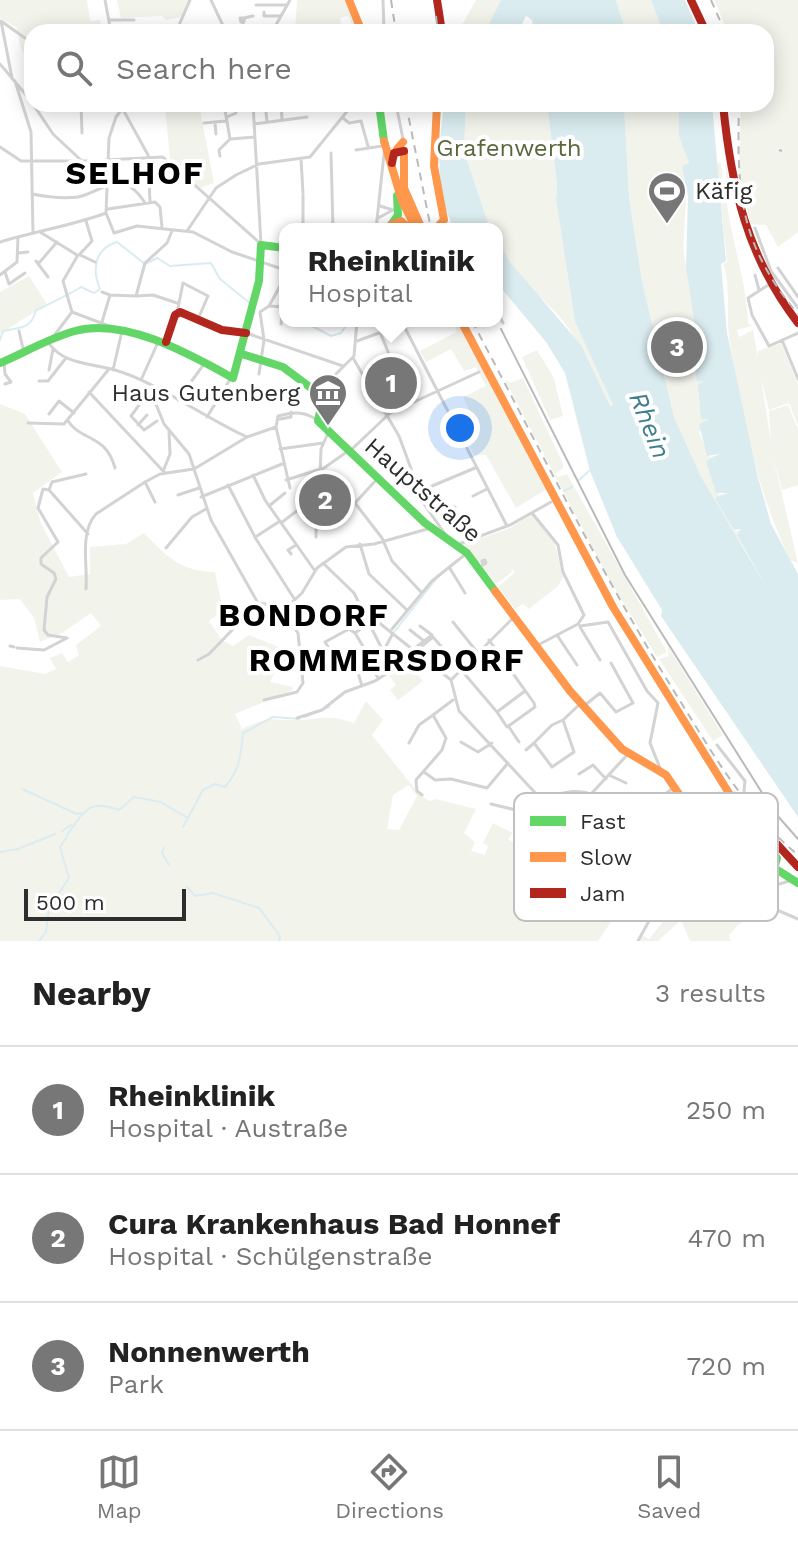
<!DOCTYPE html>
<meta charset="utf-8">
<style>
:root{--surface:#fff;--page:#f6f6f6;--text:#222;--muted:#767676;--line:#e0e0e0;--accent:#777}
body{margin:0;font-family:"Work Sans",sans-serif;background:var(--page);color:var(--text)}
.scale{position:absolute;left:24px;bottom:20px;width:162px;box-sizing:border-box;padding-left:8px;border:4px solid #2e2e2e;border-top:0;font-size:22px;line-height:28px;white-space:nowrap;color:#2e2e2e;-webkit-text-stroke:6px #fff;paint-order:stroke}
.you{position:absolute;left:460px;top:428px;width:28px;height:28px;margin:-20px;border:6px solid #fff;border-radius:50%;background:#1a73e8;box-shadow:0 0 0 12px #1a73e833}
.badge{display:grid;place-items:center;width:52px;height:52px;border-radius:50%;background:var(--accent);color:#fff;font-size:26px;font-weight:700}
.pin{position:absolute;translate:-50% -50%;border:4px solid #fff;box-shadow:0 2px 8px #0006}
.popup{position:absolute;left:279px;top:223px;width:224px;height:104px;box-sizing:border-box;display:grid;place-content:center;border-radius:16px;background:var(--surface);filter:drop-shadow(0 2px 6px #0005);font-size:26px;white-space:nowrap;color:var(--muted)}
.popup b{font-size:30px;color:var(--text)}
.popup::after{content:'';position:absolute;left:50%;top:100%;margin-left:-16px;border:16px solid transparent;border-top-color:var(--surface)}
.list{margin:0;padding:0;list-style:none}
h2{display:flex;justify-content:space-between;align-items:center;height:104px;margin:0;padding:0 32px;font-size:34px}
h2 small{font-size:26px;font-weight:400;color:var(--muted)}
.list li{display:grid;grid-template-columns:52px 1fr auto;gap:24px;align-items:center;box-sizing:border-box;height:128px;padding:0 32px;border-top:2px solid var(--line)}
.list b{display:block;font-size:30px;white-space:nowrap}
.list p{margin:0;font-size:26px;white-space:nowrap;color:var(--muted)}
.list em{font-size:26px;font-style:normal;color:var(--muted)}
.icon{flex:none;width:44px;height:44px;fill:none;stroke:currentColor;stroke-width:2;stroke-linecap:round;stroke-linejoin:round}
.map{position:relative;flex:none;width:798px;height:941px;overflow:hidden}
.search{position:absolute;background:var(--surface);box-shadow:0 4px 20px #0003;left:24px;right:24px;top:24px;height:88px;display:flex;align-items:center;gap:20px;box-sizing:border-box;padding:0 28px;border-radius:24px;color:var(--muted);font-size:30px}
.sheet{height:488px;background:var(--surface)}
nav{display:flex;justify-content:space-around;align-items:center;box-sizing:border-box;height:112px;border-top:2px solid var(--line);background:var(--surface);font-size:22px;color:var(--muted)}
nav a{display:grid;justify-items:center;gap:4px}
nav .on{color:var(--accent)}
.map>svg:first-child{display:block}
.green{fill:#f2f4ec;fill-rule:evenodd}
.water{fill:#daecf0}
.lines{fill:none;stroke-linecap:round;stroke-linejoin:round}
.stream{stroke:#daecf0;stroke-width:2}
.street{stroke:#d3d3d3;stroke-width:3}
.fast{stroke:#63d668;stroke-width:8}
.slow{stroke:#ff974d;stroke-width:8}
.jam{stroke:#b3261e;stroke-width:8}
.tram{stroke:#bababa;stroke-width:2}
.rail{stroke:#bababa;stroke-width:2;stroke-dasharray:8 6;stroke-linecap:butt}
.slow-bridge{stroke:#ff974d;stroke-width:8}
.jam-bridge{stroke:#b3261e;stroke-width:8}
.labels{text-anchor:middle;stroke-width:8;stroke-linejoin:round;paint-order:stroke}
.park-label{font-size:24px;fill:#5a683e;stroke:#fff}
.poi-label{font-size:24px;fill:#2e2e2e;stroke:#fff;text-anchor:start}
.street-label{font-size:24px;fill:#2e2e2e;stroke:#fff}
.water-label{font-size:26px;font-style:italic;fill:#407f8d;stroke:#fff}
.district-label{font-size:32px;font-weight:bold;letter-spacing:2px;fill:#000;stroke:#fff}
.key{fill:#fff;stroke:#c0c0c0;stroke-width:2}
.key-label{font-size:22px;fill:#2e2e2e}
</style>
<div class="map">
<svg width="798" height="941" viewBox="0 0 798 941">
<rect width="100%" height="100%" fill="#fff"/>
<!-- green -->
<path class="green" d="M0,0H87L90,21L100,20L102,29L83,31L82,26H78L77,32H32V71L20,46L17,28L0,18Z
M117,0H189L181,17L166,20L162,16L121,18Z
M297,0H347L360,32H356L348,16L340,18L342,32H295Z
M476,0H501V5L484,32H458Z
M616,0H651L663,32H626Z
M714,0H798V232L778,247L766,225L750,224L739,172L741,104H766V32H728Z
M165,104H199L214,183L200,188L170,160Z
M466,104H547L557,184L556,200L575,322L613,404L610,407C596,381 585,353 569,329C549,298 497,269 497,229L489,228L464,151Z
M624,104H679L680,137L689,163L682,166C693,199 678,236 686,265C696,301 698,343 698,382L705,381L701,419L712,418L699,432L709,457L720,455L718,495L730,492L735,531L742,530L767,586L700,477L674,417L642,281L629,197Z
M725,159L733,201L727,203C732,244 747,283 748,323L752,326L737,330L739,337L753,330L758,358V351L781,343L798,384V426L789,403L769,410L761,379L771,441L769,411L788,405L798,429V485L782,490L773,456L798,563L790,560C757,491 740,412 729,336C726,314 731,283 723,264L727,262L717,163L721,162L723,189L727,188Z
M29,276L47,304L0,334V292Z
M452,321H458L547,489L516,508L486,455H474L462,431L476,424L463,397L486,386L476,367L464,371L451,349L426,362L420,351L457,332Z
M537,350L554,378L563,416L550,420L522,357Z
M523,378L563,464V469L555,473L558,477L567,474L667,652L657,657L609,579L505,380L510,383Z
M0,404L25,414L62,472L33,493L40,521L69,577L90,574V547L126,544L144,533C168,557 179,571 215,572L223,611L209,621L222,640L233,646L249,635L281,648L291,658L277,667L270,682L293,687V690L235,714L242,729C271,715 268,721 297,720C322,719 328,714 354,723L366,701L383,720L372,735L419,794L429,801L436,799L476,809L464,833L475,842L471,851L485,855L488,846L483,843L493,823L513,833L508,839L529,852L555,847L571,857L565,866L570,869L574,863L591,880L632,907L629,918L613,919L598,941H0V666L45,674L56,669L50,658L62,653L68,662L79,655L76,645L101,626L91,613L62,633L40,642L34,618L20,599L0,600ZM409,785L417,796L399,830L387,829L393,795Z
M532,514L554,542L564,576L558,586L529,609L523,604L515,609L498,587L515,572L511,569L512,572L496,584L463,544L508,529Z
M667,645L723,735L713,741L659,659L669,656Z
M409,664L423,681L398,700L390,690L396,685L388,674Z
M671,790L681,804L673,808L678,818L651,835L640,824L639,817Z
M697,887L702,888L699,915H718L720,919L717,914H704L712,909L726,916L743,911L754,917L739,924L729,935L731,941H690L681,920L658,941H639L640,934L649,939L683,897Z"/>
<!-- water -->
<path class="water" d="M501,0H616L626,32H534L532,20L526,16L518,32H485Z
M651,0H685L699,32H663Z
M444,104H466L464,151L490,229H455C433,195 439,143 444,104Z
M547,104H624L629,197L642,281L674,417L701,477L766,586L737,535L741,529L734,530L716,500V497L730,493H716L706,461L720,454L707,456L699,424L710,419H701L698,384L705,381L697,382L693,349L698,344L686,268L688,196L682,166L689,163L679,136V104H712L726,261L721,264L727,333L757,474L771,524L798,574V817L661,616L662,610L617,537L590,471L565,373L546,342L497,283V241L510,262L581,345L610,406L613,405L575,322L556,200L557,184Z"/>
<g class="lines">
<!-- stream -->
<path class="stream" d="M297,324H308L331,336L341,333L345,327
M0,340L3,331C20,327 31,330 36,310C40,309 75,291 81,287L94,293L100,289C92,270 94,249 117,242L145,264L157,258L170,266L211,263L220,279L251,304
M578,481L589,471
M564,491L572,487
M395,631L436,579
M305,717L329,707
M22,789L77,814L82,813
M183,827L203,790L215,784L225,787C240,770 241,754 243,733L273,717L299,719
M62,831L71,825
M67,835C87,807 90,800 119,810L134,797L161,802L186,817
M164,848L162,853L169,865
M0,852L18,849L55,834
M187,887L195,896L213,893L259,908L280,936L279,941
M651,919L662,901
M39,941L46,932L49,908L69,878L60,847L67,837"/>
<!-- street -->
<path class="street" d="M105,0L111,32
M211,0L226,32
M383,0L384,32
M256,5H287
M264,12V16H280
M240,18H244V21L241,22Z
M244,18L253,16
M109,20H134
M1,21L12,78
M1,21L32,43
M243,22L244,32
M192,27L193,32
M79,28V32
M176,32L190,0
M272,32L290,0
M0,64L32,102
M15,81L31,132L33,233
M33,104L53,134L83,162
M81,104L82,133
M120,104L148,155L150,202
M224,104L230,139L255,137
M253,104L261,244
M265,104L267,121
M281,104L282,119
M396,104L403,139
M227,117L236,113L234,104
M343,118L349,123L361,121L368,146
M204,123L226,121
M215,123L216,134
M254,124L307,117
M0,147L21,161H106
M356,150L382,146
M331,153L333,229
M220,156L219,150L230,139
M301,159L303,193
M106,160L163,157L261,244
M32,194C47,197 62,199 78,197C105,191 121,166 145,203
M108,209L155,202L160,207L162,227
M106,213L114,233L137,226L193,232L232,252L285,270
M106,213L109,138L116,117L126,104
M378,218L393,210L380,206
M755,228L771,271L798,308
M303,229V195
M376,229L384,154
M187,231L216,188L236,175L259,164L310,157L353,104
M40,232L77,255
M0,242C36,231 71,226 106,213
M19,253L28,252
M79,255L92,241L86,221
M80,255L95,262
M36,261L48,277
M39,263L57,242
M778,268L798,297
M5,272L9,284L25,273
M0,275L17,262L18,237
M755,275L759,290
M770,284L748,298L752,315L769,346L798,333
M102,292L110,295
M136,296L153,295L177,303
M269,306L285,307
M497,311L503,323
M72,312L63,281L78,255
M72,312L117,329
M177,313L183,283L208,296L198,319
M329,321H334
M102,322L110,295L136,296L145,263L167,243L172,231
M281,324L283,307
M403,324L507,526
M19,331L24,353
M380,332L399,379
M246,333L343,366
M782,340L798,379
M50,341L72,312
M357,341L412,321
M48,342C63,365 91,363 115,370C157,382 206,419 247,437
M353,358L399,436L424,504L445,534
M4,361L5,374L11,382L5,384
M49,370L53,349
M113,370L122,331
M259,374L264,340L260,312L269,306L285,277
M141,380L159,340
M39,381H48L66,358
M149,387L164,424L189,454L211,520L258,603
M211,387L217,401
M89,392L165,473
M178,400L204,364
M324,400L332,378L354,356L357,321
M142,401L131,416L144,430L157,421
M49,414L59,401L74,413
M207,417L231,378
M280,419L291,417V412
M68,421C81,441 106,434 115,468
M28,423L64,424L109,369
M138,425L147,415
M276,427L290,488
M276,427L278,416C293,412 303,411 316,419
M280,449L323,443
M351,450L390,413L479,372
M164,469L170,454L169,431
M253,475L265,500L315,571
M378,478L355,503L382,538L392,561L422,593
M286,480L324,468L348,451
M145,482L155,502
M228,485L256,539L295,600
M49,490L52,482L86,474
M420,491L475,468
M178,495L199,488
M473,496L487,489
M201,497L282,464
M269,506L285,493
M316,508V537
M532,513L558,545L563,572L584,615L578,624
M432,514L455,507
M316,518L340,500L331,484L320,477L321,449L328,433
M281,523L298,510
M257,536L280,521
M360,544L369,574L407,610
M459,544L510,525L551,502
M166,548L192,517L206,509
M291,554L288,550L296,545
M485,560L486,563L483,565L482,561Z
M323,563L354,593L381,647L400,665
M449,567L465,593
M86,589C88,565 79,533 96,514L145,482L160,474L194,469L247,437L276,427
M258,603L285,607
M286,608L302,593L317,568L346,547L374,544L431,528
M368,614L451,680L459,711L540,798C556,796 573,787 591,794C608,801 617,815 637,816L673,788
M453,622L477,652
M369,623L355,633L370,658
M580,626L608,622L647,691L658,703L650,743L662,773
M580,627L600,660
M392,629L432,581L467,553
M410,630L424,641
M557,635L577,665
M67,638L48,635L44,630L47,597L56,579L54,573L41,564V558L58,542L38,508L43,489L49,490L88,534
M489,640L534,703L535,707L507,727L497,712L525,691
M538,645L578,624
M10,646L14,647
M17,648L44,650L67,638
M415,648L432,635L420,626
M417,650L433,637L497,712
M198,660L209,654L258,603
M367,662L379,679
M332,668L327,670L337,661L325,642L349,629L355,633
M451,680L513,618
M362,686L358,673L384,650L393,633
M264,700L297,692L303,683L298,633L287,617L286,608
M584,706L600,693L616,712L633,703L611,663
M297,718L322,710L345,692L375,681L400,665L425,657
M563,720L552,725L534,743L552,767L574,752L563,720L580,704
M509,727L519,742
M461,742L478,752L492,743
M409,743L419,725L433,715
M717,745L745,781L744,791
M526,750L534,743
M424,772L435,780L451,779L487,788L508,763
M579,774L593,765L606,779
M611,776L626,783
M591,794L628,754
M422,795L417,791L416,780L442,750L446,738L433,715L453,700
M549,797L589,833L651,862
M491,804L524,812L541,798
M694,816L680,846L693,863L723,871L751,883L773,886L792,880
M600,839L620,813
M777,910L798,919
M638,941L667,888L693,863L730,814L726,801L719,793L690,809"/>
<!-- fast -->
<path class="fast" d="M379,104L384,141
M388,229L398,215L397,196
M242,354L283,367L323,397L318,421L425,523L467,553L495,591
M0,363C24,353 49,338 75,331C125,317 191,355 233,378L259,281L261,245L285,248
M683,804L691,815L798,883
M768,846L777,858L774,869"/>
<!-- slow -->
<path class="slow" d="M349,0L362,32
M384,141L402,201L416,229
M397,149L403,142
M404,151V188L422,229
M391,225L401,221L410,229
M436,228L444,220L434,166L437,104
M461,321L613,607L732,798
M495,591L570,691L622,749L666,775L694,816"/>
<!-- jam -->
<path class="jam" d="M437,0L442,32
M691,0L706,32
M723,104C731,186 747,257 798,323
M392,163L394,153L404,151
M166,342L175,315L180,312L222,330L246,333
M738,802L798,867"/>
<!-- tram -->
<path class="tram" d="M501,329L625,575L776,815
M769,806L798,839"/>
<!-- rail -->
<path class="rail" d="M391,0L396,32
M711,0L725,32
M436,16L438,32
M406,104L431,229
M739,104C737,191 738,243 798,314
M779,150L782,151
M472,321C539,447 601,574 677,696C713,754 745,811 798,855"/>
<!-- slow-bridge -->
<path class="slow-bridge" d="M431,229L436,228"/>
<!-- jam-bridge -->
<path class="jam-bridge" d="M734,796L738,802"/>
</g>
<!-- icons -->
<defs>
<symbol id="stadium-pin" viewBox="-11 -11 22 30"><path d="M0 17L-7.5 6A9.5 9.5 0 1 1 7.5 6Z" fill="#777" stroke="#fff"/><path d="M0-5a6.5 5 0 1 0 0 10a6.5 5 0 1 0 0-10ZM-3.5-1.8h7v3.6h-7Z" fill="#fff"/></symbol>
<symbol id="museum-pin" viewBox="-11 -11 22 30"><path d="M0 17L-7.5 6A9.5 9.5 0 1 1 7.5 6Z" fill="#777" stroke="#fff"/><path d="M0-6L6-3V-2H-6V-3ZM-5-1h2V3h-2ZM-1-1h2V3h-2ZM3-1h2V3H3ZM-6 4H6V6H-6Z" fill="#fff"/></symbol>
</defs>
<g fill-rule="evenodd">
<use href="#stadium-pin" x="645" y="169" width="44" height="60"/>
<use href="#museum-pin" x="306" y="371" width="44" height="60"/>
</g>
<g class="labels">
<!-- park labels -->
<g class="park-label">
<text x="509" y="156">Grafenwerth</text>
</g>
<!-- poi labels -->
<g class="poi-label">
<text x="695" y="199">Käfig</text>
<text x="300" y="401" text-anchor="end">Haus Gutenberg</text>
</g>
<!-- street labels -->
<g class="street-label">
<text transform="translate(423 490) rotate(41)" y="8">Hauptstraße</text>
</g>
<!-- water labels -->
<g class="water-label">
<text transform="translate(650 425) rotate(68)" y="9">Rhein</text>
</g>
<!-- district labels -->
<g class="district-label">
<text x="135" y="184">SELHOF</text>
<text x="304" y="626">BONDORF</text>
<text x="387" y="671">ROMMERSDORF</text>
</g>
</g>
<!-- legend -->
<rect x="514" y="793" width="264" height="128" rx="12" class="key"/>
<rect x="530" y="816" width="36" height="10" fill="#63d668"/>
<rect x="530" y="852" width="36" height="10" fill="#ff974d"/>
<rect x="530" y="888" width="36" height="10" fill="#b3261e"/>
<g class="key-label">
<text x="580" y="829">Fast</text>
<text x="580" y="865">Slow</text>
<text x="580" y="901">Jam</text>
</g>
</svg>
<div class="scale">500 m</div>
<div class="you"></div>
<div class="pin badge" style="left:391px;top:383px">1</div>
<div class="popup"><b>Rheinklinik</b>Hospital</div>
<div class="pin badge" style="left:325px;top:500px">2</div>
<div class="pin badge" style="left:677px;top:347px">3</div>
<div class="search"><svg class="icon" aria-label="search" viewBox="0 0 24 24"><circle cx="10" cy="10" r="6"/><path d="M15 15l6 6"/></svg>Search here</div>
</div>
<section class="sheet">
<h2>Nearby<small>3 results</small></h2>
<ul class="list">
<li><span class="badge">1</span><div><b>Rheinklinik</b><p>Hospital · Austraße</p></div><em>250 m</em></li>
<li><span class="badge">2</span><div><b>Cura Krankenhaus Bad Honnef</b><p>Hospital · Schülgenstraße</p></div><em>470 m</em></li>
<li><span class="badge">3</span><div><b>Nonnenwerth</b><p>Park</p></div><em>720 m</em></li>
</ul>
</section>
<nav>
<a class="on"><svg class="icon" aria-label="map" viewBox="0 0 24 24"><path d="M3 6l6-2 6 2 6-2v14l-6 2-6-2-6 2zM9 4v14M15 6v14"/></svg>Map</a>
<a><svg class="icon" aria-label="directions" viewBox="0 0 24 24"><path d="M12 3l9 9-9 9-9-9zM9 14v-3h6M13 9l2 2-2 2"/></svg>Directions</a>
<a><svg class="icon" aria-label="saved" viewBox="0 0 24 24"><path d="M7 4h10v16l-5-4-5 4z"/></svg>Saved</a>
</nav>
